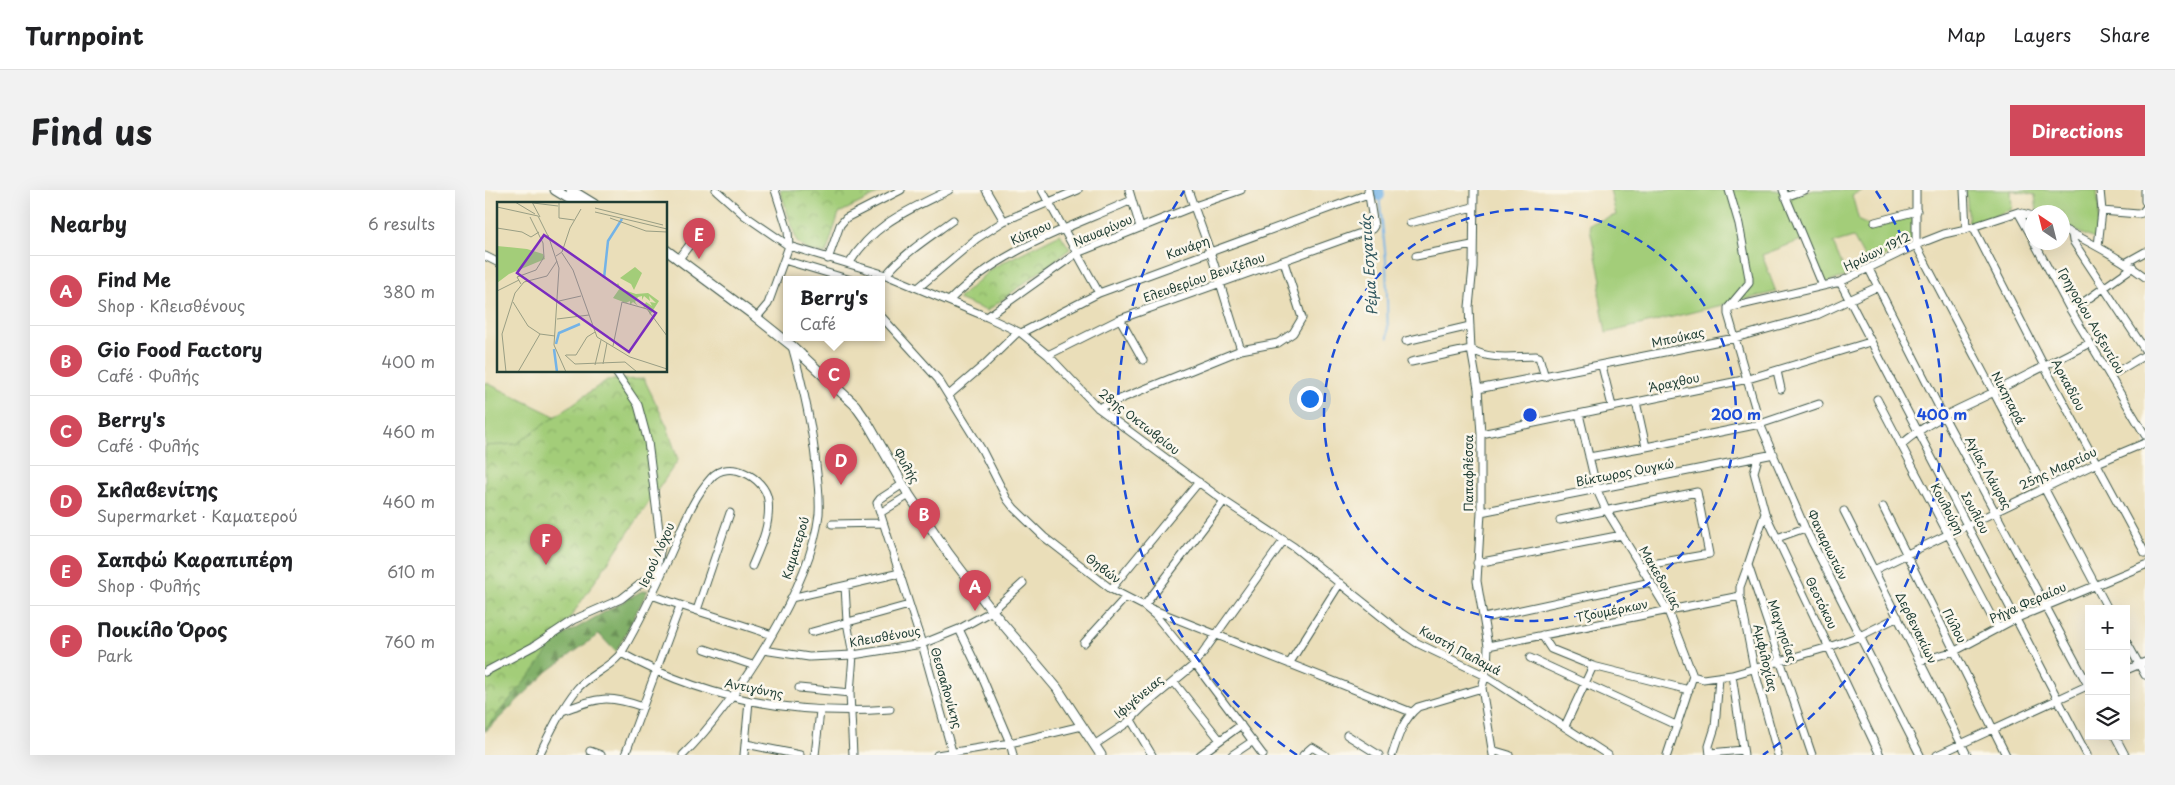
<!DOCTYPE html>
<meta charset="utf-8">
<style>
:root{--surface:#fff;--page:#f2f2f2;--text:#202124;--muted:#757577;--line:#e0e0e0;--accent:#d1495b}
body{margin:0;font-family:"Playpen Sans",sans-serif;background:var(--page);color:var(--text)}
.controls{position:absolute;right:15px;bottom:15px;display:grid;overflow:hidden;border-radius:0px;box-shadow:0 5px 20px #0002}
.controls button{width:45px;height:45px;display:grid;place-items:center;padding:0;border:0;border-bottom:1px solid var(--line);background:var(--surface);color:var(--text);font:25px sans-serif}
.compass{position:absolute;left:1540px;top:15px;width:45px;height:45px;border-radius:50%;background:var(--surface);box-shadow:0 5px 20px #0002;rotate:325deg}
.you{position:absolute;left:824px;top:208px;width:18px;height:18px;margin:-12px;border:4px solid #fff;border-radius:50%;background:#1a73e8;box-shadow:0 0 0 8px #1a73e833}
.badge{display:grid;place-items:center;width:32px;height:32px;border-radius:50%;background:var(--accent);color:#fff;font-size:16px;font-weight:700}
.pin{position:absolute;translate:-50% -41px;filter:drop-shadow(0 1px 2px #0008)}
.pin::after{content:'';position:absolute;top:26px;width:18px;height:15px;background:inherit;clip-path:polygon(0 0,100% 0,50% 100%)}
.popup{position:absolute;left:298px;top:86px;width:102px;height:65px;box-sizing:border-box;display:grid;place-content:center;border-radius:0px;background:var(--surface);filter:drop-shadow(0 1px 4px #0005);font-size:16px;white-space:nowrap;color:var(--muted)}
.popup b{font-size:19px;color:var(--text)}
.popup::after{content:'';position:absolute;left:50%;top:100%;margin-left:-10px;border:10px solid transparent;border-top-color:var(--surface)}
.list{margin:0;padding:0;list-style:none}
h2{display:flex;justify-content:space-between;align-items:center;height:65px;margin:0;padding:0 20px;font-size:21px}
h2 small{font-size:16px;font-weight:400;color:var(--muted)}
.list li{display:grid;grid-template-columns:32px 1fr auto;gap:15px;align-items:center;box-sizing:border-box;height:70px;padding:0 20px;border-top:1px solid var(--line)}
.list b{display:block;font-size:19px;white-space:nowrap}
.list p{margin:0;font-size:16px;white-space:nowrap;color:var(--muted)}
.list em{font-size:16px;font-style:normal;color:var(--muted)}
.icon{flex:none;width:28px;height:28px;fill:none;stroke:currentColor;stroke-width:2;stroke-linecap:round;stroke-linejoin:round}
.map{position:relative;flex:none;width:1660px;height:565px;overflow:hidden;border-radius:0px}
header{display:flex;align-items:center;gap:30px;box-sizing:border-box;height:70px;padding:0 25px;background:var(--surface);border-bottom:1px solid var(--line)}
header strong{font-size:24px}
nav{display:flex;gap:28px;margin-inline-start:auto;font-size:18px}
.intro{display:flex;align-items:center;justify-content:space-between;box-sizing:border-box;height:120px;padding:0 30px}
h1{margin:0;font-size:35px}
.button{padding:12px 22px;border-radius:0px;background:var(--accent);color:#fff;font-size:18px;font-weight:700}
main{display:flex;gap:30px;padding:0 30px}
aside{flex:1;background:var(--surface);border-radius:0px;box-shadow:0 5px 20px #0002}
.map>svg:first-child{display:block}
.grass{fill:#a3cd79;stroke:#618556}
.forest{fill:url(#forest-firs);stroke:#50764e}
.park{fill:url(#park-crowns);stroke:#618556}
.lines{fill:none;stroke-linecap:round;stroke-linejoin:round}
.stream{stroke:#73b3e7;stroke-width:2}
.river{stroke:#73b3e7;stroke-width:12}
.minor-casing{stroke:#3d5548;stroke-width:9}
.major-casing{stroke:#3d5548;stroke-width:11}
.minor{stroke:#fff;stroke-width:7}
.major{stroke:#fff;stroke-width:9}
.ring{fill:none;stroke:#1d4ed8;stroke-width:2.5;stroke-dasharray:9 6}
.labels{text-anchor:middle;stroke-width:5;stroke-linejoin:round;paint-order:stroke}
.street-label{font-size:12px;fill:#1f3d34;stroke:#fbf7ec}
.water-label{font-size:14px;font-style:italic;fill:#345a61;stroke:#fbf7ec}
.inset-river{fill:none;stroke:#73b3e7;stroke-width:2.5}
.inset-road{fill:none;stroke:#999e84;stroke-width:1}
.view{fill:#7b2cbf;fill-opacity:0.15;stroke:#7b2cbf;stroke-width:2.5}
.inset-edge{fill:none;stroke:#1f3d34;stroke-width:2.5}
.centre{fill:#1d4ed8;stroke:#fbf7ec;stroke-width:2.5}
.ring-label{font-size:15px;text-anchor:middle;font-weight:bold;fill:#1d4ed8;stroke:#fbf7ec;stroke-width:5;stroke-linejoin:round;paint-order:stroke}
</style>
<header>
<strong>Turnpoint</strong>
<nav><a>Map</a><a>Layers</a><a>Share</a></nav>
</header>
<div class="intro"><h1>Find us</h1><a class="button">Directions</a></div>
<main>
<aside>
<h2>Nearby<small>6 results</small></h2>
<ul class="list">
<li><span class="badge">A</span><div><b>Find Me</b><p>Shop · Κλεισθένους</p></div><em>380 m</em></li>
<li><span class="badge">B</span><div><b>Gio Food Factory</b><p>Café · Φυλής</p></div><em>400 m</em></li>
<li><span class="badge">C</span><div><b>Berry's</b><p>Café · Φυλής</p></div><em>460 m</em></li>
<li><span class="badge">D</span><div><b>Σκλαβενίτης</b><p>Supermarket · Καματερού</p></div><em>460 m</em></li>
<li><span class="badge">E</span><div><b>Σαπφώ Καραπιπέρη</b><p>Shop · Φυλής</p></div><em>610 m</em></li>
<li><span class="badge">F</span><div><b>Ποικίλο Όρος</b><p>Park</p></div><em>760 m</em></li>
</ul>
</aside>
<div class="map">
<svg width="1660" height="565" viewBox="0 0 1660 565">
<defs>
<pattern id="forest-firs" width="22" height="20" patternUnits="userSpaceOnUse" patternTransform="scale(1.25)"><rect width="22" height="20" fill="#82b069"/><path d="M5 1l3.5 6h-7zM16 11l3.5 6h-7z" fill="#6a9057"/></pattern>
<pattern id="park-crowns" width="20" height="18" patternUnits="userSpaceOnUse" patternTransform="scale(1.25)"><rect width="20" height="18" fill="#a3cd79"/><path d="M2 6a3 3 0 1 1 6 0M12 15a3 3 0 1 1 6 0" fill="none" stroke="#84a864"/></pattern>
</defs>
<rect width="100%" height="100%" fill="#fbf7ec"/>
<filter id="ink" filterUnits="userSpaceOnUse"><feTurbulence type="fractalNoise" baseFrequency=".02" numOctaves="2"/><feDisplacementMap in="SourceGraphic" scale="10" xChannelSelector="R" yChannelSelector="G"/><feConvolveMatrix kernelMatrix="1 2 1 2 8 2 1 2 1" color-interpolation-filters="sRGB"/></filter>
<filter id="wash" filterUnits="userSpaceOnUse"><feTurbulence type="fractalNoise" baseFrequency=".0096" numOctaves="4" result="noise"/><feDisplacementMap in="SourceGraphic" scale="20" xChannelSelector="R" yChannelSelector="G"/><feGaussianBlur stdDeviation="1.12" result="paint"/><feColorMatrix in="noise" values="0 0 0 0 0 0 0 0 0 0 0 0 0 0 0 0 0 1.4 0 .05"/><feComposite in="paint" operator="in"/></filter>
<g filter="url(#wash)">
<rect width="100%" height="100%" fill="#eadeb9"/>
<!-- grass -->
<path class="grass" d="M1125,0H1296L1298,9L1329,0H1379L1367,5L1374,31L1391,38L1429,24L1427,54L1383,74L1368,47L1348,53L1362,86L1341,93L1319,49L1277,65L1291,102L1121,143L1114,103L1116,90L1104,34L1131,25Z
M1481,0H1612L1614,20L1611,50L1578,35V22H1552L1550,5L1526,0L1527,19L1484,36Z
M0,192L86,234L0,267Z"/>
<!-- forest -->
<path class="forest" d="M163,400L131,462L114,444L63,481L0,542V487L44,465L155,402Z"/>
<!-- park -->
<path class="park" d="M295,0H401L354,23L341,64L324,61L312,52Z
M575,44L585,59L502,121L473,109L507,78Z
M159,189L182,236L193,270L50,479L0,539V256L31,254L122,190Z"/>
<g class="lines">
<!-- stream -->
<path class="stream" d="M894,5L901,70L903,148"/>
<!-- river -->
<path class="river" d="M893,0L894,5"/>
</g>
</g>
<g filter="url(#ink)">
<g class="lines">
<defs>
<path id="minor" d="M231,0L259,25L304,56L401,85L502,127L536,143L563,165L613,218L739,311L809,357L917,443L932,453L1001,486L1123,565
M501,0L519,31
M557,0L614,103
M644,0L655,37
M703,0L725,61L756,160
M989,0L988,77L984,117L986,159L993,199L996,244V322L992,391L1003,456L1002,478L997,498L1008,565
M1244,0L1254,34L1264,88V93L1243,118V124L1275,234L1320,338L1435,565
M1298,0L1338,96
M1431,0V55L1623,419
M1479,0L1481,39
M1660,0V11
M1300,7L1320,0
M1617,21L1653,24L1657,23L1660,19
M1533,22L1548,49
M1390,32L1432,21
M925,33L988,17
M1488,37L1559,176L1660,363
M1578,39C1607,53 1634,67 1660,87
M1587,44L1588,51L1660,160
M1549,52L1586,121L1660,245
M1613,56L1617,21L1615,0
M0,66L14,73
M931,66L987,55
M343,69L355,35L361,28L416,0
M193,70L216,40
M299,70L366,90
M1642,72L1660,62
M364,74C389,33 422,21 464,0
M1384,79L1458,225L1604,497
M401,85C419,63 445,47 468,30
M1355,92L1602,565
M433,98L491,49L519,31L593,0
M464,111C515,59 582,39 647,10
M1243,118L1355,92L1431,55L1459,44L1481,39L1533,22L1548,26
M1586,121L1648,77
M396,126L453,189L497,260L522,309L529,318L559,347L626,399L659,416L926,522
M272,127L283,114L304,56L303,41L290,0
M502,127L592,63L707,17L756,0
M635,129L658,170
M536,143L614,103L883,4
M921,151L985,136
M563,165L635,129L887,39L889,36L883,0
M926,172L986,159C1005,171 1029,166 1051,166L1054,167L1060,187
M1117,176L1127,216
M130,181L153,215L163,252L176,356L170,392
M1292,181L1296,199
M1625,186L1660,165
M993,199L1250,148L1332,125L1392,97
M464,205L499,175L533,142
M1392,209L1513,439
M1151,212L1161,257
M613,218L756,160L793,153L808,143L817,128L799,72
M1094,224L1112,300L1120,318L1183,421L1208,486L1182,565
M996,244L1263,189L1385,152
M1416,255C1444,230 1475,219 1509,202C1541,186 1573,169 1605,153
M1104,267L1161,257L1275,234L1334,214
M1273,268L1269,282L1280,323L1395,565
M418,294L395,309L392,313L437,454L468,565
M739,311L659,416L671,426L710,474L778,565
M1398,317L1521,565
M1359,321L1482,565
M996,322L1289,264
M395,323L424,305
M1280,323L1263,375L1327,565
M1075,330L1212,302L1224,364L1156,376
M347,334L397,333
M1292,348L1320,338
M992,373L1137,345
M1263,375L1255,397V406L1269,478L1293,565
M1389,380L1612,273L1660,253
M360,396L362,432L368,465L365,503L368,565
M626,399L714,292
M167,405C206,420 247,431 287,445
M306,408L415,383
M212,420L245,323
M999,428L1166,392
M474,439L497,487L525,553L528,565
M327,442L424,415
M1057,445L1066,459L1108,476L1204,500
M1641,451L1660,485
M599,453L640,408
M1003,456L1255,406
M220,459L267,475
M278,460L324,467L368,465L437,454L474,439L507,421L538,393
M136,463C219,509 310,526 405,519
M1045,468L1193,536
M1435,471L1470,461L1532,428L1660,375
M804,474L855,393
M1641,480L1660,472
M0,482L49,456L88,430L136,409L172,381
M1247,485L1259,565
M1208,486L1218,489L1247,485L1344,457L1375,446L1413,427
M689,492L735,550
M314,498L365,503
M77,521C113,508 121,504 158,517
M646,530L667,565
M1080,536L1108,476
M862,545L894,565
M1630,546L1640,565
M261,554L315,565
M609,555L642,533L659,516L710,474L799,350
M1007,560L1024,565
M105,561L116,565
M1225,563L1258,560
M54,565C65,543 76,519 92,499C104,484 128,477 138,460C156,429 171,397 185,365C197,339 206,310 226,288C243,268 280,287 283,310C286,334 276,355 267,376
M140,565L195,416
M198,565C250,514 326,397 334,324C335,308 333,291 331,275C327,234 318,196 307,156
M259,565L264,511
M330,565L335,521
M452,565L525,553L597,536
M715,565L756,535
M747,565L768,551
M818,565L827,557L840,565
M907,565C913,547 918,529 933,517L997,498
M1225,565L1224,556L1230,537L1234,488
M1452,565L1604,495"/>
<path id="major" d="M70,0L93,14
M86,0L109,14
M181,60L267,124L307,156L370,215L382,232L424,305L463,363L507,421L572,498L616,565"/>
</defs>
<!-- minor casing -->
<use href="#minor" class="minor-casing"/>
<!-- major casing -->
<use href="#major" class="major-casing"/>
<!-- minor -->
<use href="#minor" class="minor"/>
<!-- major -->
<use href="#major" class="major"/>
</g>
</g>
<!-- distance rings -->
<g class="ring">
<circle cx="1045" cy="225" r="206"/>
<path d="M812 565A412 412 0 0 1 699 1M1391 1A412 412 0 0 1 1278 565"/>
</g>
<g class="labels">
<!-- street labels -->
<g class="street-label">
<text transform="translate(618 41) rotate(-23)" y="4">Ναυαρίνου</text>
<text transform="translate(546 43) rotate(-24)" y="4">Κύπρου</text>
<text transform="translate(703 58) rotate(-20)" y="4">Κανάρη</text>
<text transform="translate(1392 62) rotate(-26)" y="4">Ηρώων 1912</text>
<text transform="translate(719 88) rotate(-19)" y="4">Ελευθερίου Βενιζέλου</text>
<text transform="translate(1606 131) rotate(60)" y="4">Γρηγορίου Αυξεντίου</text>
<text transform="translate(1193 148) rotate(-12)" y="4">Μπούκας</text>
<text transform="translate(1189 193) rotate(-12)" y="4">Άραχθου</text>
<text transform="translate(1583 195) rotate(62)" y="4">Αρκαδίου</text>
<text transform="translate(1523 208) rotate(62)" y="4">Νικηταρά</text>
<text transform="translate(654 232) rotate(38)" y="4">28ης Οκτωβρίου</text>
<text transform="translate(421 276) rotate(60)" y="4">Φυλής</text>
<text transform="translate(1573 279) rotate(-25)" y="4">25ης Μαρτίου</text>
<text transform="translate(984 283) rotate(-90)" y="4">Παπαφλέσσα</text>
<text transform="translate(1140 283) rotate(-11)" y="4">Βίκτωρος Ουγκώ</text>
<text transform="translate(1503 283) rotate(61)" y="4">Αγίας Λάυρας</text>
<text transform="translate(1462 319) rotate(62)" y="4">Κουλούρη</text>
<text transform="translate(1490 323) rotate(62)" y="4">Σουλίου</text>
<text transform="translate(1342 355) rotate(64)" y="4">Φαναριωτών</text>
<text transform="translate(311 358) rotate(-73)" y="4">Καματερού</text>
<text transform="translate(172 365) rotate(-66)" y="4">Ιερού Λόχου</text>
<text transform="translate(618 379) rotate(37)" y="4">Θηβών</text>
<text transform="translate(1175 388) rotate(60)" y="4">Μακεδονίας</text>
<text transform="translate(1336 413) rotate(64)" y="4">Θεοτόκου</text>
<text transform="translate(1543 413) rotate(-24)" y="4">Ρήγα Φεραίου</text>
<text transform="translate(1127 421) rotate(-11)" y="4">Τζουμέρκων</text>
<text transform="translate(1469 436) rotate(63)" y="4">Πύλου</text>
<text transform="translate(1431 438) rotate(64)" y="4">Δερβενακίων</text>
<text transform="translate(1297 441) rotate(71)" y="4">Μαγνησίας</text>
<text transform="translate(400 447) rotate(-10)" y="4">Κλεισθένους</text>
<text transform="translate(975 461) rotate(28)" y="4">Κωστή Παλαμά</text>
<text transform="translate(1280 468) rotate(77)" y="4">Αμφιλοχίας</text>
<text transform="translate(461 498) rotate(74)" y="4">Θεσσαλονίκης</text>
<text transform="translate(269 499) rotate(11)" y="4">Αντιγόνης</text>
<text transform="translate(654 507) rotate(-40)" y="4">Ιφιγένειας</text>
</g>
<!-- water labels -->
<g class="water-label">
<text transform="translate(884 75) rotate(-94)" y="5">Ρέμα Εσχατιάς</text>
</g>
</g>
<!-- overview -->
<g transform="translate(12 12)">
<rect width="170" height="170" fill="#eadeb9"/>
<path d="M138,65L145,71L137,88L134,82L123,76ZM121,81L124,87L139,92L151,91L162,99L153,113L150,105L146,106L149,100L155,104L153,100L159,101L152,94L153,99L147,94L145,98V94L141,95L138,100L141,104L136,100L133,103V99L129,101L116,96L123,86L119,84Z" fill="#a3cd79"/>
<path d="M0,44L30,47L46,52L48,57L12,72L0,81Z" fill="#a3cd79"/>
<path class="inset-river" d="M107,76L111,39L125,17M59,142L62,131L83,122M57,147L60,170"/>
<path class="inset-road" d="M18,0L38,12M35,0L43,15M62,0V16L77,18M36,1L61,4M0,5L41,14L51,34M98,6L166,23M98,10L170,27M113,16L149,29L170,30M0,26L25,30L34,35L42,30M51,33L62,66L57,143L69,170M65,51L76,68L100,135L133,155L170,167M59,54L65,50L73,26L84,7M24,82L20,75L39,68L47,55L46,41L33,15M0,89L22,78M62,99L84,94M16,100L31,124L43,132L58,134M60,117L92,113M116,144L125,100L150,107L170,134M68,153L78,162L128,160L140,170M69,153H79L90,135L98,130M106,162L110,141M98,163L104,138M9,170L5,132L18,91L27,80L50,74L60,59M21,170L43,132"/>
<path class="view" d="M47,33L159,111L132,150L20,71Z"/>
<rect width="170" height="170" class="inset-edge"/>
</g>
<circle cx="1045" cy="225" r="8" class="centre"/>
<g class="ring-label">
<text x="1251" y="230">200 m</text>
<text x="1457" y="230">400 m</text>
</g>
</svg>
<div class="controls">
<button>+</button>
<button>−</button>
<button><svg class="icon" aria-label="layers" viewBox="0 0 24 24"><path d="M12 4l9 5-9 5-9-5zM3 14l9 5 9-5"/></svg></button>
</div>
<svg class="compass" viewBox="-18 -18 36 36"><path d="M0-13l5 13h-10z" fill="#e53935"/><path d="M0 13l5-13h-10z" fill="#757577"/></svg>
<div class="you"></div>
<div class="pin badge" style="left:490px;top:421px">A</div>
<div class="pin badge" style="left:439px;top:349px">B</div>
<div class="pin badge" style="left:349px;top:209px">C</div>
<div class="popup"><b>Berry's</b>Café</div>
<div class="pin badge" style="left:356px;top:295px">D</div>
<div class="pin badge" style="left:214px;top:69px">E</div>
<div class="pin badge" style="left:61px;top:375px">F</div>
</div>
</main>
